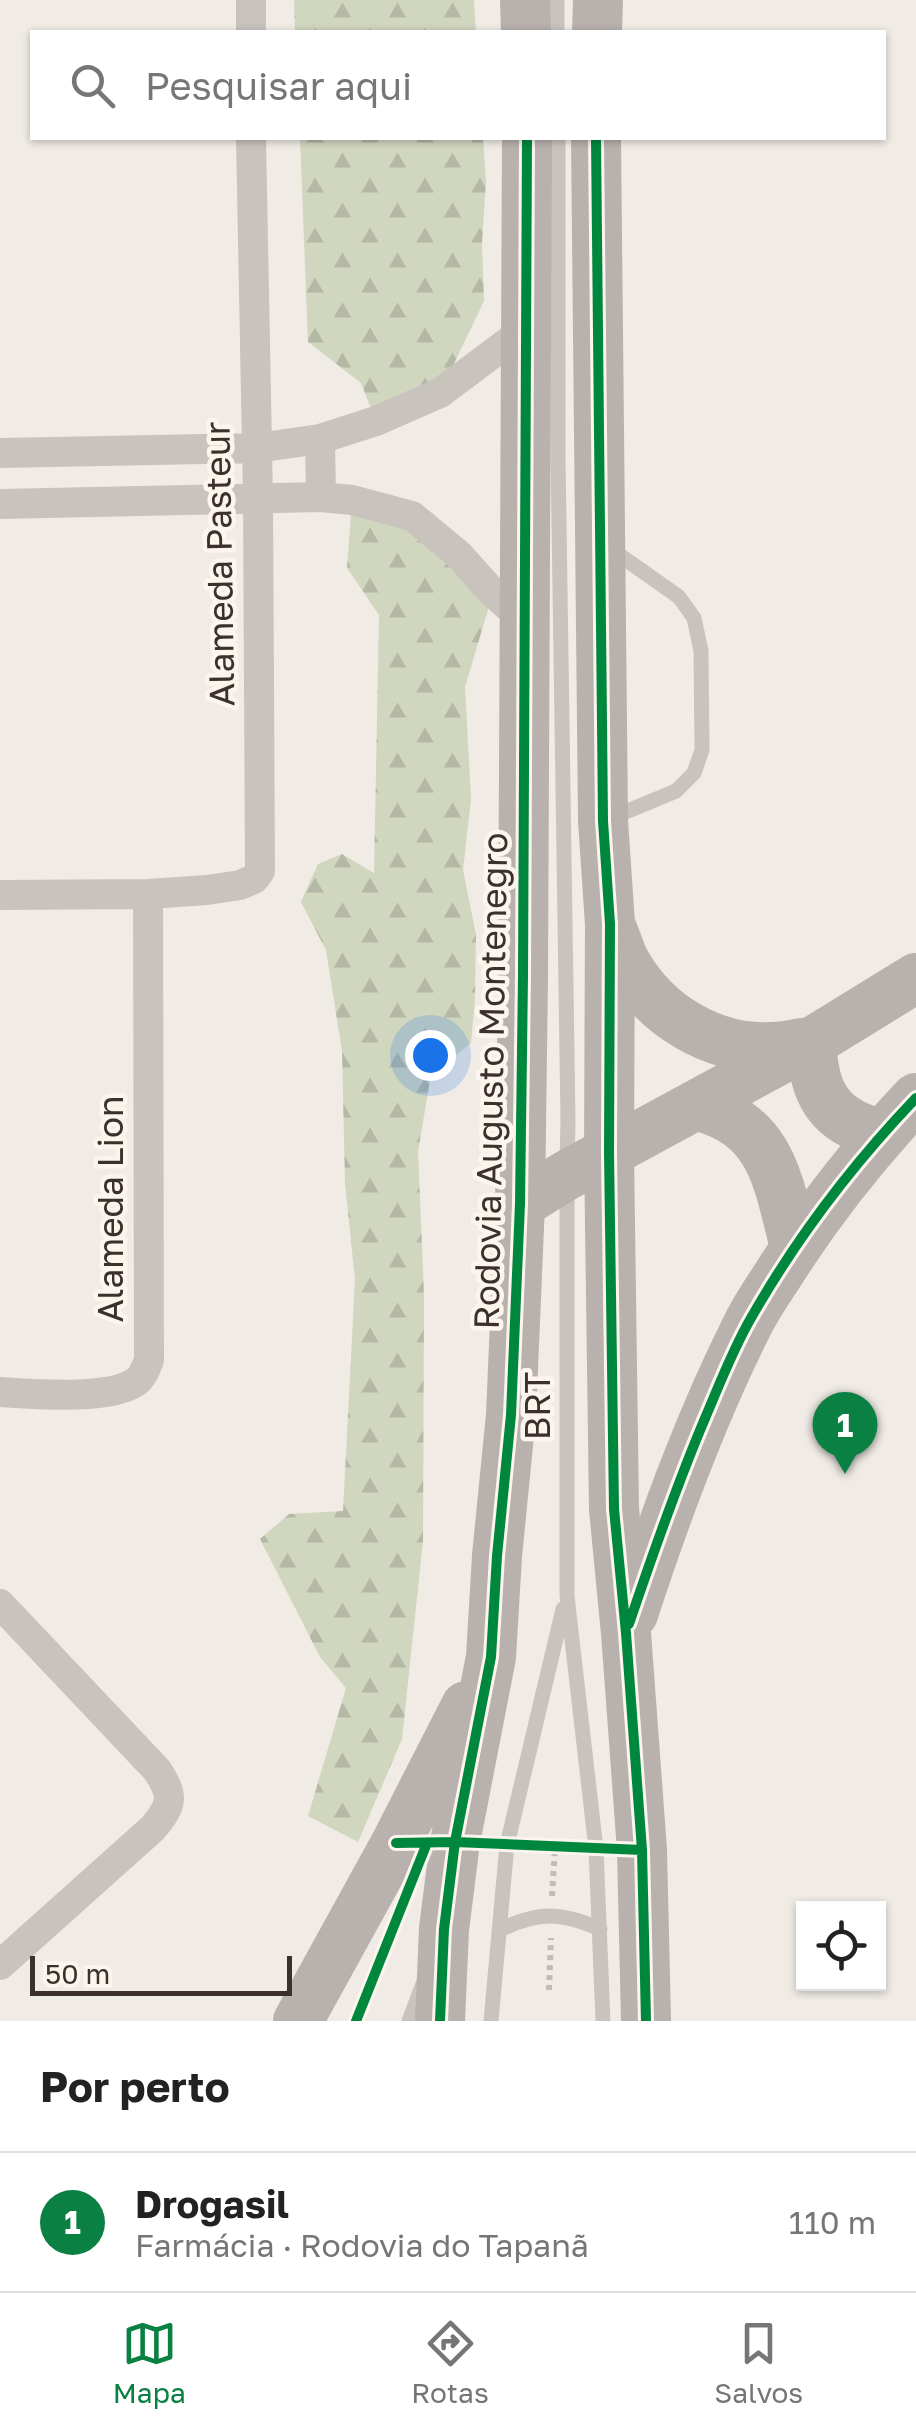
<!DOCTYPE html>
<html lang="pt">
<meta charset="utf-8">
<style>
:root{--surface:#fff;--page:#f2f2f2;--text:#222;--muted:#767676;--line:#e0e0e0;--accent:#0b8043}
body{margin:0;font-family:"Golos Text",sans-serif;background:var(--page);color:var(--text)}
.controls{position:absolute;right:30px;bottom:30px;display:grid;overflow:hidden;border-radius:0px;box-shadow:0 2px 8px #0004}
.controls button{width:90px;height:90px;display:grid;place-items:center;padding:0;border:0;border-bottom:2px solid var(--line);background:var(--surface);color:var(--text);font:50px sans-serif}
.scale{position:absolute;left:30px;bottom:25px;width:262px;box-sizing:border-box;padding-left:10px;border:5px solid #3b302b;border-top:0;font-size:28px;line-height:35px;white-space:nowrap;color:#3b302b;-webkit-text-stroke:8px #fbf5ee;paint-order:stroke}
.you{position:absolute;left:430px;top:1055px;width:35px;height:35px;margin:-25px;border:8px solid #fff;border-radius:50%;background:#1a73e8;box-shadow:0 0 0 15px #1a73e833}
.badge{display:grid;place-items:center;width:65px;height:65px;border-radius:50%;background:var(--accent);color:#fff;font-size:32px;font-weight:700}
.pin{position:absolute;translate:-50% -82px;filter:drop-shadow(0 2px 5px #0008)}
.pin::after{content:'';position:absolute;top:52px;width:35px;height:30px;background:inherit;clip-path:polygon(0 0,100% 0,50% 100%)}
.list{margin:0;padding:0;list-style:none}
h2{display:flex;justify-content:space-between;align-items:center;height:130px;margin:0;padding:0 40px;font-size:42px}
h2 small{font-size:32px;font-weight:400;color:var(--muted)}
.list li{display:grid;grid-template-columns:65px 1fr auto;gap:30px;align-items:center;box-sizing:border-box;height:140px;padding:0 40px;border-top:2px solid var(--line)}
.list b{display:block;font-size:38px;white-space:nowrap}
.list p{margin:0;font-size:32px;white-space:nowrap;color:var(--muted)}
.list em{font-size:32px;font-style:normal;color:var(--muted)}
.icon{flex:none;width:55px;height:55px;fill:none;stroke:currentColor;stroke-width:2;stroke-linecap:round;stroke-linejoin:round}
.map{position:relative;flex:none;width:916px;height:2021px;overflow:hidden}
.search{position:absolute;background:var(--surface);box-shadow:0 2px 8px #0004;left:30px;right:30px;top:30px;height:110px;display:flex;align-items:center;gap:25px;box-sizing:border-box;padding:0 35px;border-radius:0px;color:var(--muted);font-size:38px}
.sheet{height:270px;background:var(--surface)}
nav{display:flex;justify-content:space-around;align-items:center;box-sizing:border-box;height:140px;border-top:2px solid var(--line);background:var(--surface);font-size:28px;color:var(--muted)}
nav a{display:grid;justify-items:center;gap:5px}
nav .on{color:var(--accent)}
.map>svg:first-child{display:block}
.forest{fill:url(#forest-firs)}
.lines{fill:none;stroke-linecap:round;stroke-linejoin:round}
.path{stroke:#c2bbb6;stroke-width:6;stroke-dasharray:5 5;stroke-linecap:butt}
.lane{stroke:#c9c3be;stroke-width:15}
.street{stroke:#c9c3be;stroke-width:30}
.primary{stroke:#b8b1ad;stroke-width:50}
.cycleway-casing{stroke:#fbf5ee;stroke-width:16}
.cycleway{stroke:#00873e;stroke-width:10}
.labels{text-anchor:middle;stroke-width:9;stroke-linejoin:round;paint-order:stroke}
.street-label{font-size:35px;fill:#3b302b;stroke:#fbf5ee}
</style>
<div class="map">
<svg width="916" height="2021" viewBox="0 0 916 2021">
<defs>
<pattern id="forest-firs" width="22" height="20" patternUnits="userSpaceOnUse" patternTransform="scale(2.5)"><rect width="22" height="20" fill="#d1d6bf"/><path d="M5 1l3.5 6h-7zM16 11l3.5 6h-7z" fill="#b4b8a4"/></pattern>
</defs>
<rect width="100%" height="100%" fill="#f0ebe5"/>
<!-- forest -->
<path class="forest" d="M294,0H474L476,32H295Z
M300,138H483L486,182L482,244L484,301L440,393L376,421L361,383L308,342Z
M352,500L412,516L493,593L465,687L471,799L463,870L476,935L475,999L471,1043L431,1075L418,1151L424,1296L423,1541L402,1739L358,1842L308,1816L346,1688L320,1657L260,1539L289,1514L343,1511L355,1280L345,1183L342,1051L326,950L301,902L318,864L342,854L374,873L379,615L347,568Z"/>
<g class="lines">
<!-- path -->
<path class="path" d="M552,1896L555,1847
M549,1990L551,1938"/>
<!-- lane -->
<path class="lane" d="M557,0V32
M558,138V456L568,1122L567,1163
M611,549L679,597L694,618L701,651L702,750L694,773L676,791L611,818
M567,1186V1596L596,1849L603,2021
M500,1930C538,1911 561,1912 600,1929
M409,2021L423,1984
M491,2021L507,1845L563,1609"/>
<!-- street -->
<path class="street" d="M251,32V0
M320,439L321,497
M0,453L257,448L320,439L376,421L440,393L528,327
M0,504L321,497L352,500L412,516L459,555L493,593L526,622
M0,895L148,894L207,890L240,885L254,879L260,871L258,498L251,138
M0,1392C32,1394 111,1401 137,1381C143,1376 146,1368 149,1360L148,894
M0,1604L157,1770C174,1796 173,1804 153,1828L0,1965"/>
<!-- primary -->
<path class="primary" d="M525,0L526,32
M597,32L598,0
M596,138L603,821L610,924L609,1152L614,1509L626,1633L642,1850L646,2021
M612,929C617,940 620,954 627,965C656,1015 712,1050 771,1047C781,1047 792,1045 802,1043
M812,1042C812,1093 830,1123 882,1134
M698,1106C773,1125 778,1182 795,1247
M520,1204L567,1175L812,1042L916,978
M633,1614C665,1516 701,1417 748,1324C756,1308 766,1293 776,1278C816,1214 864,1153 916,1098
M298,2021L396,1843L466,1706
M440,2021L444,1929L455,1842L491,1657L497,1556L511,1415L520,1204L523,976L527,138"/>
<defs>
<path id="cycleway" d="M596,138L603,821L610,924L609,1152L614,1509L626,1633L642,1850L646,2021
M629,1624C653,1553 677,1484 706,1416C720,1383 733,1349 751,1318C796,1239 853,1164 916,1098
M396,1843L455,1842L642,1850
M356,2021L427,1843
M440,2021L444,1929L455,1842L491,1657L497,1556L511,1415L520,1204L523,976L527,138"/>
</defs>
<!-- cycleway casing -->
<use href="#cycleway" class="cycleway-casing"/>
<!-- cycleway -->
<use href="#cycleway" class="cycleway"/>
</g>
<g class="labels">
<!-- street labels -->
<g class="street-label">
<text transform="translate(220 564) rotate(-91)" y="12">Alameda Pasteur</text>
<text transform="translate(491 1081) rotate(-89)" y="12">Rodovia Augusto Montenegro</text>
<text transform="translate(111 1209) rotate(-90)" y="12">Alameda Lion</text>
<text transform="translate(538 1406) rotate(-90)" y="12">BRT</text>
</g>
</g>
</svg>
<div class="controls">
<button><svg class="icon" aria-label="locate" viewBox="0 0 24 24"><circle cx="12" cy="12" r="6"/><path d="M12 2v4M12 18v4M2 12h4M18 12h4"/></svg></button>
</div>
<div class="scale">50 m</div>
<div class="you"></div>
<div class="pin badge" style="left:845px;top:1474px">1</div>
<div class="search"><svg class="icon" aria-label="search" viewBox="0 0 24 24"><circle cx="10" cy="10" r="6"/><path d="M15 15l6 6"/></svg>Pesquisar aqui</div>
</div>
<section class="sheet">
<h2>Por perto<small></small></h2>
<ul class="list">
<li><span class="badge">1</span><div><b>Drogasil</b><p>Farmácia · Rodovia do Tapanã</p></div><em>110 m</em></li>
</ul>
</section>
<nav>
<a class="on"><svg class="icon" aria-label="map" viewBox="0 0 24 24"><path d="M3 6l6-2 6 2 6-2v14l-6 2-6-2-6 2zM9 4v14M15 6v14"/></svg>Mapa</a>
<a><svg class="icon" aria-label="directions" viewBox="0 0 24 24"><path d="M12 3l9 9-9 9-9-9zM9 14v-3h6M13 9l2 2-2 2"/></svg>Rotas</a>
<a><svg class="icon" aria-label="saved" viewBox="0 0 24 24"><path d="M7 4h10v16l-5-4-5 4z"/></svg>Salvos</a>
</nav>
